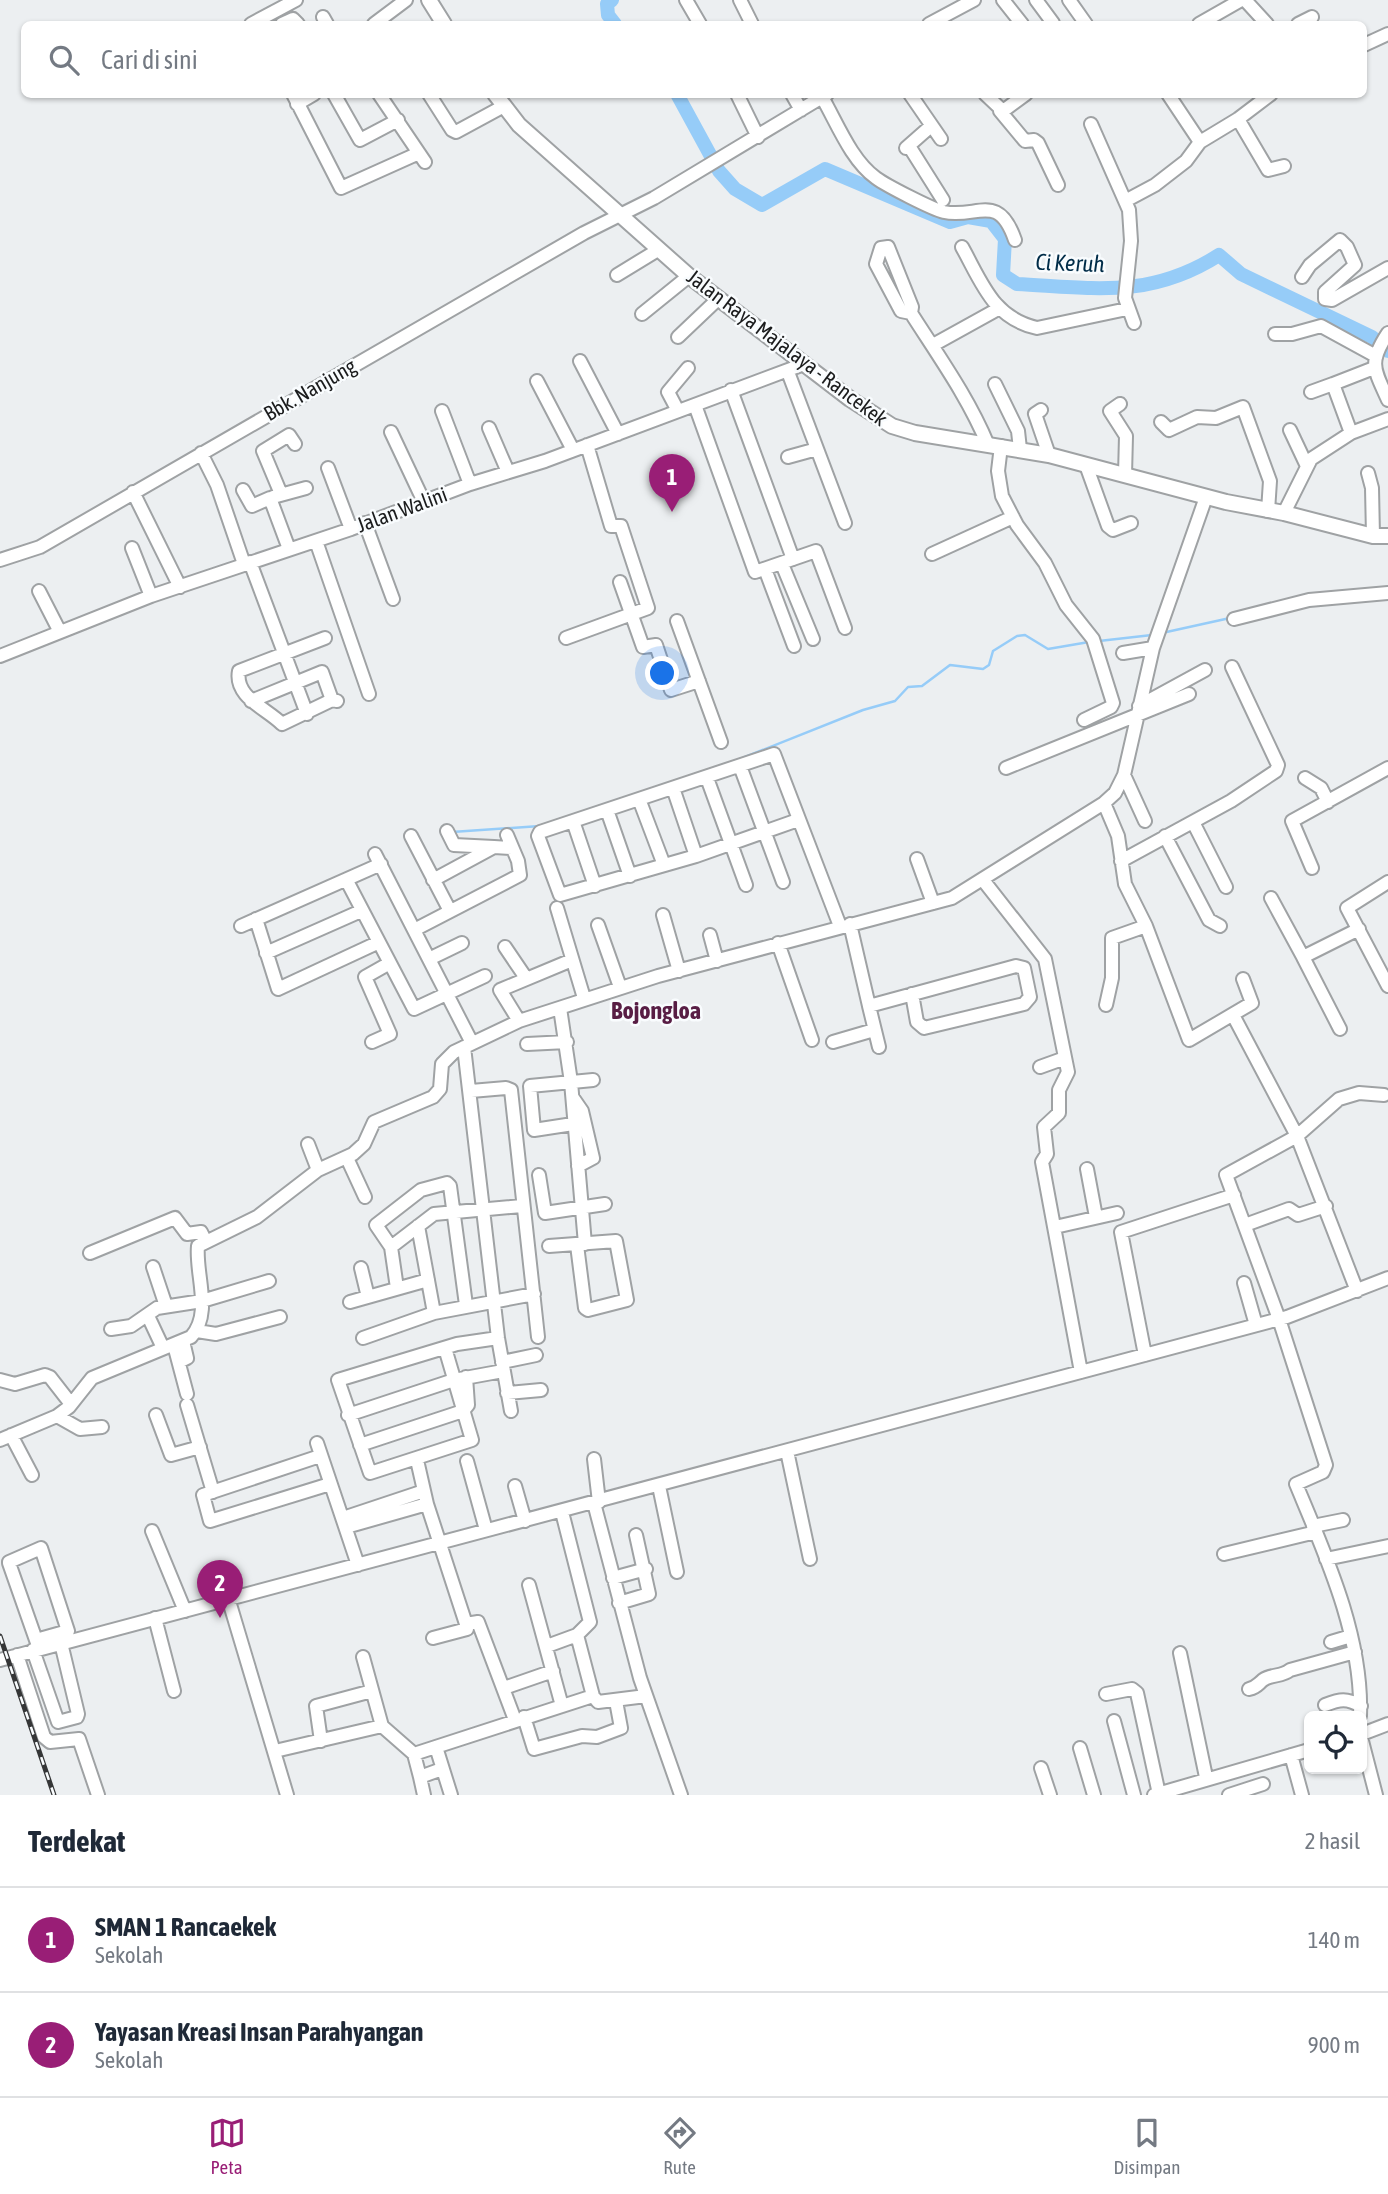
<!DOCTYPE html>
<html lang="id">
<style>
:root{--surface:#fff;--page:#f6f6f7;--text:#1f2937;--muted:#747a83;--line:#e0e1e3;--accent:#991e76}
body{margin:0;font-family:"Asap Condensed",sans-serif;background:var(--page);color:var(--text)}
.controls{position:absolute;right:21px;bottom:21px;display:grid;overflow:hidden;border-radius:10px;box-shadow:0 2px 5px #0004}
.controls button{width:63px;height:63px;display:grid;place-items:center;padding:0;border:0;border-bottom:2px solid var(--line);background:var(--surface);color:var(--text);font:35px sans-serif}
.you{position:absolute;left:663px;top:674px;width:24px;height:24px;margin:-18px;border:5px solid #fff;border-radius:50%;background:#1a73e8;box-shadow:0 0 0 10px #1a73e833}
.badge{display:grid;place-items:center;width:46px;height:46px;border-radius:50%;background:var(--accent);color:#fff;font-size:23px;font-weight:700}
.pin{position:absolute;translate:-50% -58px;filter:drop-shadow(0 2px 4px #0008)}
.pin::after{content:'';position:absolute;top:37px;width:24px;height:21px;background:inherit;clip-path:polygon(0 0,100% 0,50% 100%)}
.list{margin:0;padding:0;list-style:none}
h2{display:flex;justify-content:space-between;align-items:center;height:91px;margin:0;padding:0 28px;font-size:30px}
h2 small{font-size:23px;font-weight:400;color:var(--muted)}
.list li{display:grid;grid-template-columns:46px 1fr auto;gap:21px;align-items:center;box-sizing:border-box;height:105px;padding:0 28px;border-top:2px solid var(--line)}
.list b{display:block;font-size:26px;white-space:nowrap}
.list p{margin:0;font-size:23px;white-space:nowrap;color:var(--muted)}
.list em{font-size:23px;font-style:normal;color:var(--muted)}
.icon{flex:none;width:38px;height:38px;fill:none;stroke:currentColor;stroke-width:2;stroke-linecap:round;stroke-linejoin:round}
.map{position:relative;flex:none;width:1388px;height:1795px;overflow:hidden}
.search{position:absolute;background:var(--surface);box-shadow:0 2px 5px #0004;left:21px;right:21px;top:21px;height:77px;display:flex;align-items:center;gap:18px;box-sizing:border-box;padding:0 24px;border-radius:10px;color:var(--muted);font-size:26px}
.sheet{height:301px;background:var(--surface)}
nav{display:flex;justify-content:space-around;align-items:center;box-sizing:border-box;height:98px;border-top:2px solid var(--line);background:var(--surface);font-size:19px;color:var(--muted)}
nav a{display:grid;justify-items:center;gap:4px}
nav .on{color:var(--accent)}
.map>svg:first-child{display:block}
.lines{fill:none;stroke-linecap:round;stroke-linejoin:round}
.stream{stroke:#96ccf8;stroke-width:2.5}
.river{stroke:#96ccf8;stroke-width:14}
.minor-casing{stroke:#9fa2a4;stroke-width:16}
.major-casing{stroke:#9fa2a4;stroke-width:18}
.minor{stroke:#fff;stroke-width:12}
.major{stroke:#fff;stroke-width:14}
.rail-casing{stroke:#353637;stroke-width:5}
.rail{stroke:#f9fcfe;stroke-width:2.5;stroke-dasharray:8;stroke-linecap:butt}
.labels{text-anchor:middle;stroke-width:5;stroke-linejoin:round;paint-order:stroke}
.street-label{font-size:21px;fill:#1b1c1d;stroke:#f9fcfe}
.water-label{font-size:23px;font-style:italic;fill:#002c48;stroke:#f9fcfe}
.quarter-label{font-size:24px;font-weight:bold;fill:#581d44;stroke:#f9fcfe}
</style>
<div class="map">
<svg width="1388" height="1795" viewBox="0 0 1388 1795">
<rect width="100%" height="100%" fill="#eceff1"/>
<g class="lines">
<!-- stream -->
<path class="stream" d="M1162,633L1230,618
M1099,641L1152,635
M735,761L863,710L895,701L908,687L922,686L950,665L983,669L989,665L993,651L1017,636L1025,635L1048,649L1089,642
M452,832L540,826"/>
<!-- river -->
<path class="river" d="M612,0L607,4L608,15L615,24
M677,94L719,171L735,189L762,205L825,169L950,222L968,217L991,221L1005,239L1003,275L1017,284C1094,288 1150,299 1219,255L1241,274L1372,337L1388,351"/>
<defs>
<path id="minor" d="M686,0L700,24
M740,0L752,24
M1003,0L1022,24
M1036,0L1053,23
M1069,0L1086,24
M1245,0L1267,24
M323,17L327,24
M251,24L296,0
M282,24L293,19L298,24
M374,24L406,0
M929,24L974,0
M1199,24L1241,0
M1298,24L1312,17
M1364,45L1388,34
M293,94L341,188L419,153
M334,94L360,140L398,120
M379,94L425,162
M429,94L452,130L456,132L504,106
M737,94L758,137
M792,94L801,110
M910,94L941,139
M985,94L1003,111L1026,94
M1168,94L1200,142
M822,97C837,123 851,160 876,178C887,186 932,209 944,212C977,219 998,191 1015,240
M297,104L314,94
M1000,111L1025,141L1034,140L1038,143L1058,185
M1238,119L1268,170L1284,166
M1091,124L1129,210L1131,241L1125,298L1134,323
M909,146L943,200
M906,148L931,126
M1127,200L1155,185L1186,161L1200,142L1238,119L1271,94
M962,247C982,283 993,318 1037,328L1127,309
M617,275L658,250
M1302,277L1310,265L1340,240L1347,247L1355,265L1325,292V299L1332,300L1388,268
M911,313L912,307L888,247L881,248L876,264L901,311L911,313C939,357 968,397 988,445
M642,314L689,276
M1388,333C1368,363 1374,369 1388,400
M1275,334H1292L1321,326L1374,355
M678,337L718,299
M933,345L998,309
M580,361L618,434
M788,372L845,523
M537,381L573,450
M995,384L1018,431L1020,449
M731,390L793,559
M1311,392L1333,384
M1120,404L1110,411L1126,436L1125,475
M695,405L755,572L816,551L845,628
M1041,410L1035,414L1049,455
M442,411L470,484
M678,411L668,392L688,368
M1161,422L1169,430L1197,417L1216,418L1243,407L1270,481L1268,511
M489,428L508,472
M1290,430L1306,464
M391,432L424,502
M1351,433L1333,384L1374,368
M1001,446L998,471L1002,496L1017,525L1045,563L1066,605L1093,639L1113,703L1111,707L1084,720
M201,453L217,485L244,564
M788,457L817,449
M1086,465L1108,526L1113,530L1131,523
M328,468L351,529
M1368,473L1372,488L1373,536
M243,490L252,506L270,498L289,549
M133,492L180,587
M281,494L263,451L289,435L295,444
M273,497L306,488
M1284,513L1311,459L1351,433L1388,419
M365,523L393,599
M316,541L369,694
M132,548L151,596
M932,554L1013,517
M0,560L40,547L584,233L654,198L827,94
M250,562L307,714
M782,564L813,639
M765,569L794,646
M620,582L643,647L656,645L671,690L699,681
M39,591L60,632
M1234,619L1309,600L1388,593
M677,621L721,742
M325,638L239,671C234,697 266,708 282,724L332,700L337,701
M566,638L648,608L621,526H611L587,445
M1123,653L1153,648
M0,656L151,596L351,529L470,484L545,461L804,364
M251,701L322,672L332,700
M1139,706L1205,670
M740,766L783,882
M1006,768L1189,694
M1124,775L1145,821
M707,778L746,885
M1305,778L1321,788L1328,802
M673,788L696,856
M639,799L664,865
M1104,803L1118,836L1125,884L1146,926
M607,810L630,876
M798,820L696,856L560,895L538,836L540,832L774,754L840,926
M573,821L595,886
M1193,822L1226,887
M447,831L454,845L494,847
M411,836L450,911
M1165,836L1209,920L1220,926
M375,854L472,1043
M917,859L933,903
M1121,861L1231,801L1276,771L1278,765L1232,667
M1312,868L1292,821L1388,768
M433,880L494,847L512,848
M983,880L1045,959L1068,1072L1059,1090V1113L1044,1127L1047,1154L1042,1162L1081,1372
M347,881L414,1009L485,976
M1388,882L1347,908L1388,986
M1271,898L1303,957L1359,929
M557,908L584,998
M663,915L679,971
M256,919L278,989L377,943
M850,924L869,1006L1016,966L1024,968L1030,997L1024,1004L924,1028L917,1022L912,994
M598,925L620,987
M241,926L381,864
M416,929L520,875L518,861L507,835
M710,935L717,961
M778,943L812,1040
M505,947L526,978
M266,953L361,911
M1303,957L1340,1029
M429,959L462,943
M1106,1005L1112,978V938L1146,926L1189,1040L1252,1003L1243,979
M869,1006L879,1047
M560,1008L571,1082L585,1244
M1233,1015L1297,1136L1357,1291
M519,1021L500,990L572,960
M372,1042L390,1034L365,977L388,964
M833,1042L874,1030
M527,1044L567,1042
M464,1047L498,1338L511,1411
M1040,1067L1065,1058
M471,1091L506,1088L511,1090L538,1337
M573,1098L582,1111L593,1158L578,1166
M573,1124L534,1130L530,1086L593,1080
M308,1144L318,1170
M347,1158L365,1197
M1087,1169L1096,1217
M539,1175L545,1213L605,1204
M1245,1225L1289,1209L1298,1215L1326,1206
M418,1226L434,1313
M1055,1227L1117,1213
M549,1246L616,1241L627,1300L588,1310L585,1308L577,1245
M391,1247L434,1214L522,1206
M90,1253L175,1218L187,1234L201,1232L206,1242
M153,1267L166,1306
M361,1268L368,1297
M1244,1283L1256,1325
M397,1288L391,1247L376,1225L421,1190L447,1183L450,1186L466,1305
M350,1302L428,1280
M148,1316L163,1348
M111,1329L131,1326L157,1308L202,1301L269,1281
M197,1331L216,1334L280,1317
M363,1338L434,1313L534,1294
M174,1345L187,1394
M445,1348L472,1440L370,1473L338,1380L457,1344L498,1338
M1145,1355L1121,1232L1234,1195
M179,1362L187,1358L183,1341
M502,1362L536,1355
M0,1380L15,1384L45,1375L50,1377L71,1404
M507,1393L541,1390
M187,1405L213,1492
M156,1415L171,1455L200,1447
M348,1415L454,1380L503,1371
M57,1416L80,1429L102,1427
M11,1435L32,1475
M0,1440L57,1416L69,1407L92,1378L191,1337C213,1313 195,1274 198,1246L257,1217L318,1170L353,1154L364,1144L374,1122L433,1097L440,1089L442,1064L454,1052L519,1021L658,976L952,898L1104,803L1115,793L1124,775L1153,648L1206,497
M317,1443L358,1565
M360,1445L463,1411L468,1405L466,1377
M787,1451L810,1559
M320,1456L203,1495L210,1521L330,1484
M594,1459L599,1502
M417,1460L427,1504L466,1624
M467,1461L486,1530
M515,1486L525,1521
M659,1486L677,1572
M594,1503L640,1678L681,1795
M343,1518L424,1491
M1313,1526L1343,1520
M346,1527L427,1504
M152,1531L185,1611
M1224,1554L1316,1532
M1326,1559L1388,1546
M613,1578L646,1569
M529,1585L562,1706
M229,1601L287,1795
M619,1603L649,1594L636,1535
M155,1618L174,1691
M577,1635L593,1696L598,1702L646,1696
M433,1638L467,1629L466,1624L478,1622L515,1720
M36,1640L68,1631L41,1548L9,1562V1563L36,1640L39,1648
M1331,1642L1351,1636
M547,1646L577,1635L590,1622L562,1512
M33,1650L58,1722L77,1717L78,1714L61,1643
M1180,1653L1206,1777
M17,1655L44,1737L50,1742L79,1739L98,1795
M363,1657L382,1726
M0,1660L1287,1317L1388,1278
M504,1688L553,1671
M1249,1689C1257,1687 1257,1685 1263,1680C1271,1674 1282,1677 1290,1670L1355,1652
M1106,1694L1132,1689L1137,1693L1159,1794
M1325,1705C1340,1699 1347,1698 1361,1706
M1360,1716C1363,1637 1326,1556 1296,1484L1323,1472L1326,1465L1279,1319L1226,1175L1297,1136L1339,1099L1359,1093L1384,1095
M524,1717L534,1749L582,1736L597,1737L621,1728L616,1701
M1114,1721L1134,1795
M1362,1734L1388,1724
M321,1741L316,1706L372,1691
M1362,1741L1376,1795
M436,1747L451,1795
M1080,1748L1094,1795
M275,1751L382,1726L414,1754L420,1777L442,1769
M414,1754L593,1696
M1291,1755L1302,1795
M1041,1768L1050,1795
M420,1777L424,1795
M1154,1795L1309,1750
M1229,1795L1263,1784"/>
<path id="major" d="M429,0L444,24
M495,94L519,125L689,276L850,399L892,426L915,433L1049,455L1226,502L1284,513L1373,536H1388"/>
</defs>
<!-- minor casing -->
<use href="#minor" class="minor-casing"/>
<!-- major casing -->
<use href="#major" class="major-casing"/>
<!-- minor -->
<use href="#minor" class="minor"/>
<!-- major -->
<use href="#major" class="major"/>
<defs>
<path id="rail" d="M0,1636L54,1795"/>
</defs>
<!-- rail casing -->
<use href="#rail" class="rail-casing"/>
<!-- rail -->
<use href="#rail" class="rail"/>
</g>
<g class="labels">
<!-- street labels -->
<g class="street-label">
<text transform="translate(787 348) rotate(37)" y="7">Jalan Raya Majalaya - Rancekek</text>
<text transform="translate(310 390) rotate(-30)" y="7">Bbk. Nanjung</text>
<text transform="translate(402 510) rotate(-20)" y="7">Jalan Walini</text>
</g>
<!-- water labels -->
<g class="water-label">
<text transform="translate(1070 263) rotate(2)" y="8">Ci Keruh</text>
</g>
<!-- quarter labels -->
<g class="quarter-label">
<text x="656" y="1019">Bojongloa</text>
</g>
</g>
</svg>
<div class="controls">
<button><svg class="icon" aria-label="locate" viewBox="0 0 24 24"><circle cx="12" cy="12" r="6"/><path d="M12 2v4M12 18v4M2 12h4M18 12h4"/></svg></button>
</div>
<div class="you"></div>
<div class="pin badge" style="left:672px;top:512px">1</div>
<div class="pin badge" style="left:220px;top:1618px">2</div>
<div class="search"><svg class="icon" aria-label="search" viewBox="0 0 24 24"><circle cx="10" cy="10" r="6"/><path d="M15 15l6 6"/></svg>Cari di sini</div>
</div>
<section class="sheet">
<h2>Terdekat<small>2 hasil</small></h2>
<ul class="list">
<li><span class="badge">1</span><div><b>SMAN 1 Rancaekek</b><p>Sekolah</p></div><em>140 m</em></li>
<li><span class="badge">2</span><div><b>Yayasan Kreasi Insan Parahyangan</b><p>Sekolah</p></div><em>900 m</em></li>
</ul>
</section>
<nav>
<a class="on"><svg class="icon" aria-label="map" viewBox="0 0 24 24"><path d="M3 6l6-2 6 2 6-2v14l-6 2-6-2-6 2zM9 4v14M15 6v14"/></svg>Peta</a>
<a><svg class="icon" aria-label="directions" viewBox="0 0 24 24"><path d="M12 3l9 9-9 9-9-9zM9 14v-3h6M13 9l2 2-2 2"/></svg>Rute</a>
<a><svg class="icon" aria-label="saved" viewBox="0 0 24 24"><path d="M7 4h10v16l-5-4-5 4z"/></svg>Disimpan</a>
</nav>
